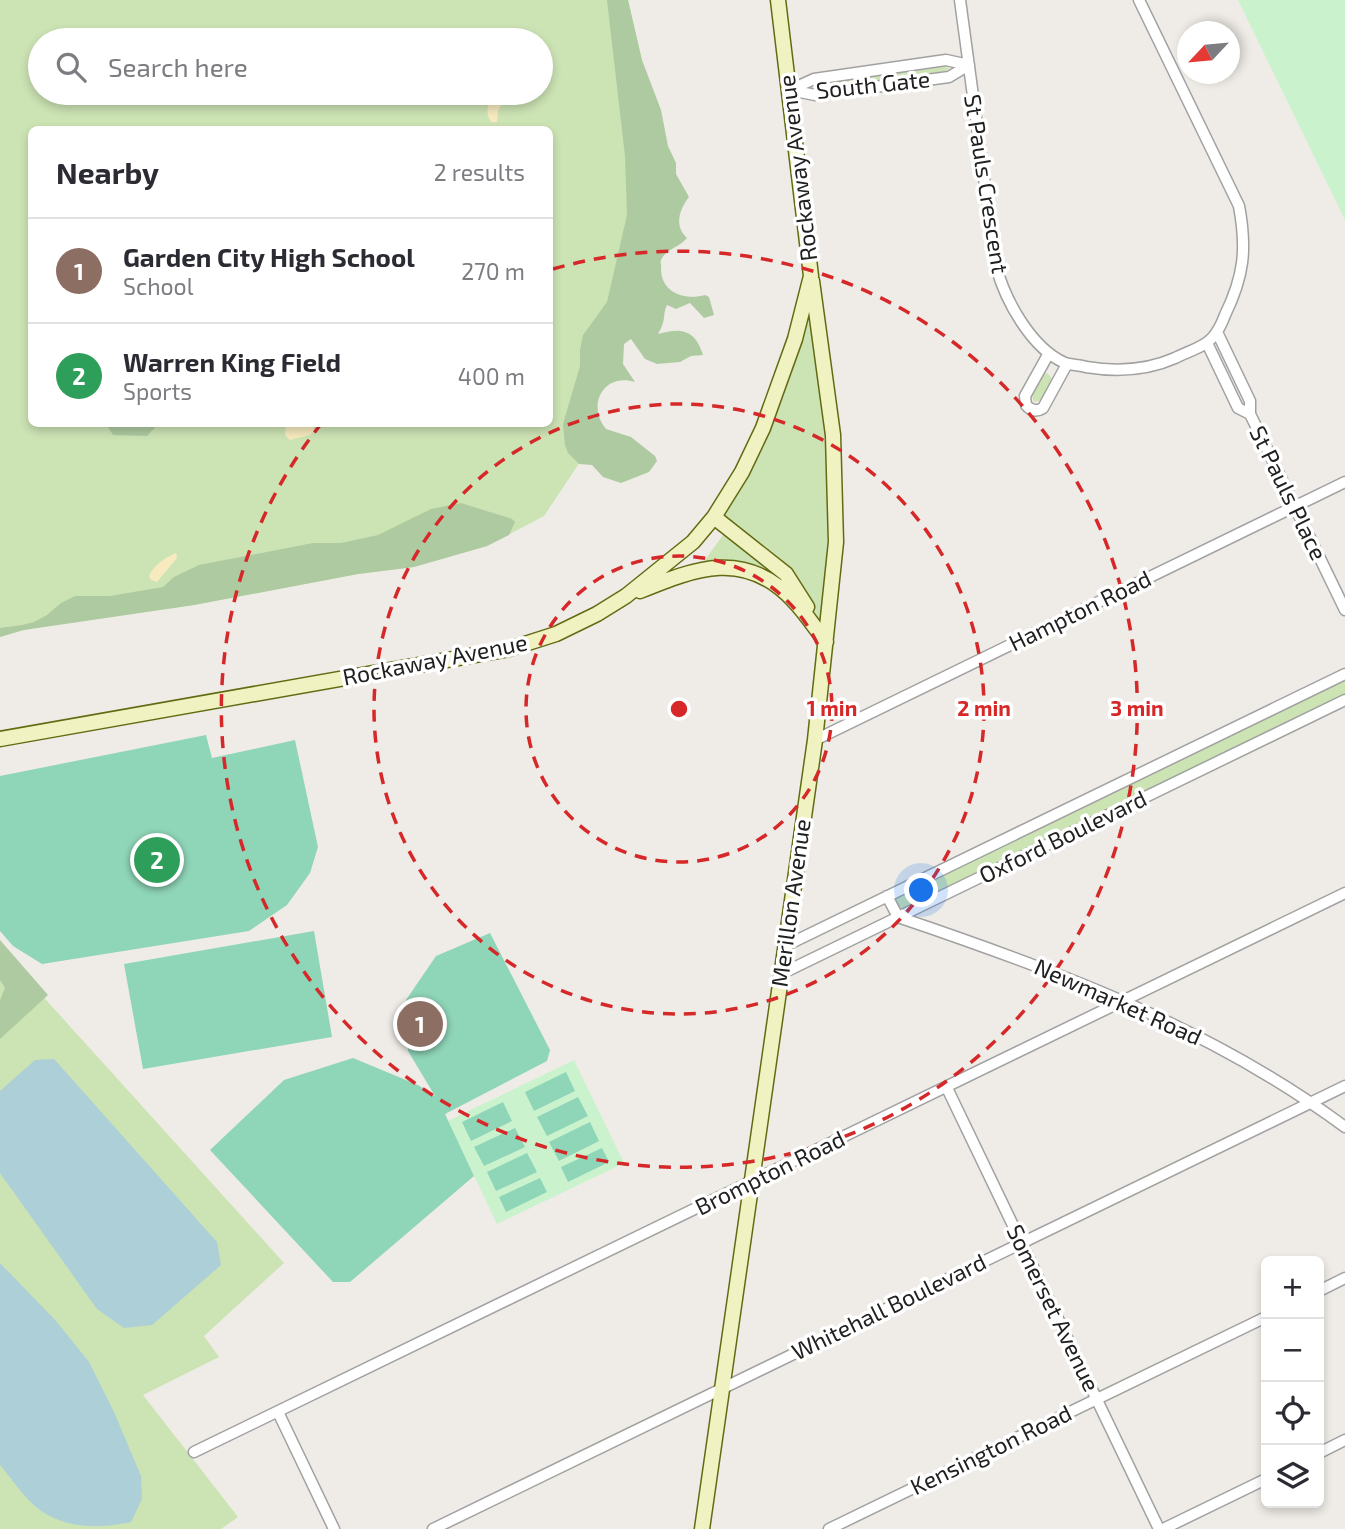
<!DOCTYPE html>
<meta charset="utf-8">
<style>
:root{--surface:#fff;--page:#f7f7f7;--text:#2b2b33;--muted:#7c7c81;--line:#e1e1e2;--accent:#b8181b}
body{margin:0;font-family:"Exo 2",sans-serif;background:var(--page);color:var(--text)}
.controls{position:absolute;right:21px;bottom:21px;display:grid;overflow:hidden;border-radius:10px;box-shadow:0 4px 10px #0003}
.controls button{width:63px;height:63px;display:grid;place-items:center;padding:0;border:0;border-bottom:2px solid var(--line);background:var(--surface);color:var(--text);font:35px sans-serif}
.compass{position:absolute;left:1177px;top:21px;width:63px;height:63px;border-radius:50%;background:var(--surface);box-shadow:0 4px 10px #0003;rotate:244deg}
.you{position:absolute;left:922px;top:891px;width:24px;height:24px;margin:-18px;border:5px solid #fff;border-radius:50%;background:#1a73e8;box-shadow:0 0 0 10px #1a73e833}
.badge{display:grid;place-items:center;width:46px;height:46px;border-radius:50%;background:var(--accent);color:#fff;font-size:23px;font-weight:700}
.pin{position:absolute;translate:-50% -50%;border:4px solid #fff;box-shadow:0 2px 7px #0006}
.list{margin:0;padding:0;list-style:none}
h2{display:flex;justify-content:space-between;align-items:center;height:91px;margin:0;padding:0 28px;font-size:30px}
h2 small{font-size:23px;font-weight:400;color:var(--muted)}
.list li{display:grid;grid-template-columns:46px 1fr auto;gap:21px;align-items:center;box-sizing:border-box;height:105px;padding:0 28px;border-top:2px solid var(--line)}
.list b{display:block;font-size:26px;white-space:nowrap}
.list p{margin:0;font-size:23px;white-space:nowrap;color:var(--muted)}
.list em{font-size:23px;font-style:normal;color:var(--muted)}
.icon{flex:none;width:38px;height:38px;fill:none;stroke:currentColor;stroke-width:2;stroke-linecap:round;stroke-linejoin:round}
.map{position:relative;flex:none;width:1345px;height:1529px;overflow:hidden}
.search{position:absolute;background:var(--surface);box-shadow:0 4px 10px #0003;left:28px;top:28px;width:525px;height:77px;display:flex;align-items:center;gap:18px;box-sizing:border-box;padding:0 24px;border-radius:38px;color:var(--muted);font-size:26px}
.panel{position:absolute;background:var(--surface);box-shadow:0 4px 10px #0003;left:28px;top:126px;width:525px;height:301px;border-radius:10px}
.map>svg:first-child{display:block}
.grass{fill:#cce3b4;fill-rule:evenodd}
.forest{fill:#aecaa1}
.sand{fill:#f6eabe}
.park{fill:#caf3cd}
.pitch{fill:#8fd5b8}
.water{fill:#adcfd7}
.lines{fill:none;stroke-linecap:round;stroke-linejoin:round}
.street-casing{stroke:#a1a1a1;stroke-width:13}
.secondary-casing{stroke:#636b12;stroke-width:17}
.street{stroke:#fff;stroke-width:10}
.secondary{stroke:#f1f2c2;stroke-width:14}
.ring{fill:none;stroke:#d62828;stroke-width:3.5;stroke-dasharray:12 9}
.labels{text-anchor:middle;stroke-width:7;stroke-linejoin:round;paint-order:stroke}
.street-label{font-size:23px;fill:#202020;stroke:#fff}
.centre{fill:#d62828;stroke:#fff;stroke-width:3.5}
.ring-label{font-size:21px;text-anchor:middle;font-weight:bold;fill:#d62828;stroke:#fff;stroke-width:7;stroke-linejoin:round;paint-order:stroke}
</style>
<div class="map">
<svg width="1345" height="1529" viewBox="0 0 1345 1529">
<rect width="100%" height="100%" fill="#efece7"/>
<!-- grass -->
<path class="grass" d="M0,0H628L652,104L597,390L590,447L544,516L487,546L414,567L358,574L194,605L0,633ZM40,40H541V93H40ZM32,130H550V424H32Z
M944,67L950,68L945,71L813,90L809,87L813,84Z
M810,307L823,402L829,495L825,631L802,590L720,515C736,491 752,467 765,441C785,399 799,352 810,307Z
M1047,373L1052,378L1042,400L1034,402L1031,393L1041,375Z
M723,535L769,569L743,563L702,564Z
M1345,677V697L899,915L891,898Z
M0,949L284,1263L204,1336L219,1357L143,1395L238,1517L221,1529H0Z"/>
<!-- forest -->
<path class="forest" d="M607,0H628L642,60L661,110L668,146L676,163V174L689,197C679,210 674,226 687,238C680,247 667,249 662,258C659,264 662,263 661,269C661,292 684,301 705,295L709,297L714,315L704,318L690,303L676,309L667,305C662,316 667,319 658,334C679,328 695,328 703,355L691,356L680,362L657,364L645,359L631,339L624,344L623,364L635,382C604,372 586,405 606,429L631,437L655,456L657,461L649,472L621,483L603,477L592,465L579,464L568,453L565,445L563,424L580,366V350L583,335L607,302L627,215L625,156Z
M111,424H158L147,436L113,435L108,427Z
M461,503L512,519L515,522L509,535L487,546L414,567L358,574L194,605L24,630L0,637V628L22,625L34,622L47,615L61,603L75,596H110L163,587L174,577L199,565L313,543H341L378,535L431,509Z
M0,940L48,995L0,1039V1000L5,988L0,980Z"/>
<!-- sand -->
<path class="sand" d="M492,93L505,94L503,102L498,111L497,122H491C484,111 489,103 492,93Z
M286,424H311L315,430L310,435L290,440L285,435Z
M176,553L177,558L157,582L151,580L149,576C153,566 165,557 176,553Z"/>
<!-- park -->
<path class="park" d="M1238,0H1345V220Z
M574,1060L624,1163L497,1224L448,1121Z"/>
<!-- pitch -->
<path class="pitch" d="M206,735L212,758L295,740L318,847L310,873L287,905L249,931L42,964L13,946L0,931V776Z
M314,931L332,1037L143,1069L124,964Z
M490,933L550,1050L547,1061L445,1114L474,1176L350,1282H333L210,1150L284,1080L353,1058L418,1085L435,1096L408,1051L406,1000L436,956Z
M566,1072L575,1091L534,1111L525,1092Z
M578,1097L588,1116L547,1136L537,1117Z
M503,1102L512,1121L471,1141L462,1122Z
M590,1122L599,1141L559,1161L549,1142Z
M515,1128L525,1147L484,1166L474,1147Z
M602,1148L609,1162L568,1182L561,1167Z
M527,1153L537,1172L496,1191L487,1172Z
M540,1178L547,1192L506,1212L499,1197Z"/>
<!-- water -->
<path class="water" d="M54,1059L217,1242L221,1265L152,1325L124,1328L97,1309L0,1173V1091L35,1060Z
M0,1263L56,1321L89,1362L114,1412L141,1476L142,1499L131,1522C99,1529 63,1529 36,1507C23,1496 11,1478 0,1465Z"/>
<g class="lines">
<defs>
<path id="street" d="M960,0L996,266C1005,300 1031,348 1065,363C1071,365 1080,365 1086,367C1117,372 1146,371 1175,358C1186,352 1203,348 1212,338C1218,332 1222,323 1225,315C1244,276 1247,249 1239,206L1139,0
M946,60L969,65L949,77L815,95L790,90L814,79Z
M1217,332L1250,401V414L1345,610
M1207,343L1238,408L1250,414
M1049,353L1025,396L1026,405C1031,411 1037,412 1043,408L1067,364
M815,740L1345,482
M887,896L898,917C1055,970 1210,1027 1345,1127
M785,946L1345,674
M781,974L1345,700
M947,1088L1159,1529
M1319,1291L1345,1278
M278,1412L334,1529
M194,1452L1345,893
M1319,1453L1345,1440
M433,1529L1345,1086
M829,1529L1266,1317
M1163,1529L1266,1479"/>
<path id="secondary" d="M714,517L786,574L807,607
M640,591C696,568 745,549 793,600C805,612 815,628 826,642
M0,739L509,649L556,634L597,614L626,596L693,542L714,517L742,472L763,428L795,339L811,276L778,0
M702,1529L815,740L836,542L833,435L812,281"/>
</defs>
<!-- street casing -->
<use href="#street" class="street-casing"/>
<!-- secondary casing -->
<use href="#secondary" class="secondary-casing"/>
<!-- street -->
<use href="#street" class="street"/>
<!-- secondary -->
<use href="#secondary" class="secondary"/>
</g>
<!-- distance rings -->
<g class="ring">
<circle cx="679" cy="709" r="153"/>
<circle cx="679" cy="709" r="305"/>
<path d="M553 269A458 458 0 1 1 321 424"/>
</g>
<g class="labels">
<!-- street labels -->
<g class="street-label">
<text transform="translate(873 85) rotate(-6)" y="8">South Gate</text>
<text transform="translate(798 168) rotate(-97)" y="8">Rockaway Avenue</text>
<text transform="translate(986 184) rotate(81)" y="8">St Pauls Crescent</text>
<text transform="translate(1288 493) rotate(64)" y="8">St Pauls Place</text>
<text transform="translate(1080 611) rotate(-26)" y="8">Hampton Road</text>
<text transform="translate(435 660) rotate(-11)" y="8">Rockaway Avenue</text>
<text transform="translate(1063 837) rotate(-26)" y="8">Oxford Boulevard</text>
<text transform="translate(791 903) rotate(-82)" y="8">Merillon Avenue</text>
<text transform="translate(1118 1002) rotate(24)" y="8">Newmarket Road</text>
<text transform="translate(770 1173) rotate(-26)" y="8">Brompton Road</text>
<text transform="translate(889 1307) rotate(-26)" y="8">Whitehall Boulevard</text>
<text transform="translate(1053 1308) rotate(64)" y="8">Somerset Avenue</text>
<text transform="translate(991 1450) rotate(-26)" y="8">Kensington Road</text>
</g>
</g>
<circle cx="679" cy="709" r="10" class="centre"/>
<g class="ring-label">
<text x="832" y="716">1 min</text>
<text x="984" y="716">2 min</text>
<text x="1137" y="716">3 min</text>
</g>
</svg>
<div class="controls">
<button>+</button>
<button>−</button>
<button><svg class="icon" aria-label="locate" viewBox="0 0 24 24"><circle cx="12" cy="12" r="6"/><path d="M12 2v4M12 18v4M2 12h4M18 12h4"/></svg></button>
<button><svg class="icon" aria-label="layers" viewBox="0 0 24 24"><path d="M12 4l9 5-9 5-9-5zM3 14l9 5 9-5"/></svg></button>
</div>
<svg class="compass" viewBox="-18 -18 36 36"><path d="M0-13l5 13h-10z" fill="#e53935"/><path d="M0 13l5-13h-10z" fill="#7c7c81"/></svg>
<div class="you"></div>
<div class="pin badge" style="left:420px;top:1024px;background:#8d6e63">1</div>
<div class="pin badge" style="left:157px;top:860px;background:#2e9e5b">2</div>
<div class="search"><svg class="icon" aria-label="search" viewBox="0 0 24 24"><circle cx="10" cy="10" r="6"/><path d="M15 15l6 6"/></svg>Search here</div>
<section class="panel">
<h2>Nearby<small>2 results</small></h2>
<ul class="list">
<li><span class="badge" style="background:#8d6e63">1</span><div><b>Garden City High School</b><p>School</p></div><em>270 m</em></li>
<li><span class="badge" style="background:#2e9e5b">2</span><div><b>Warren King Field</b><p>Sports</p></div><em>400 m</em></li>
</ul>
</section>
</div>
